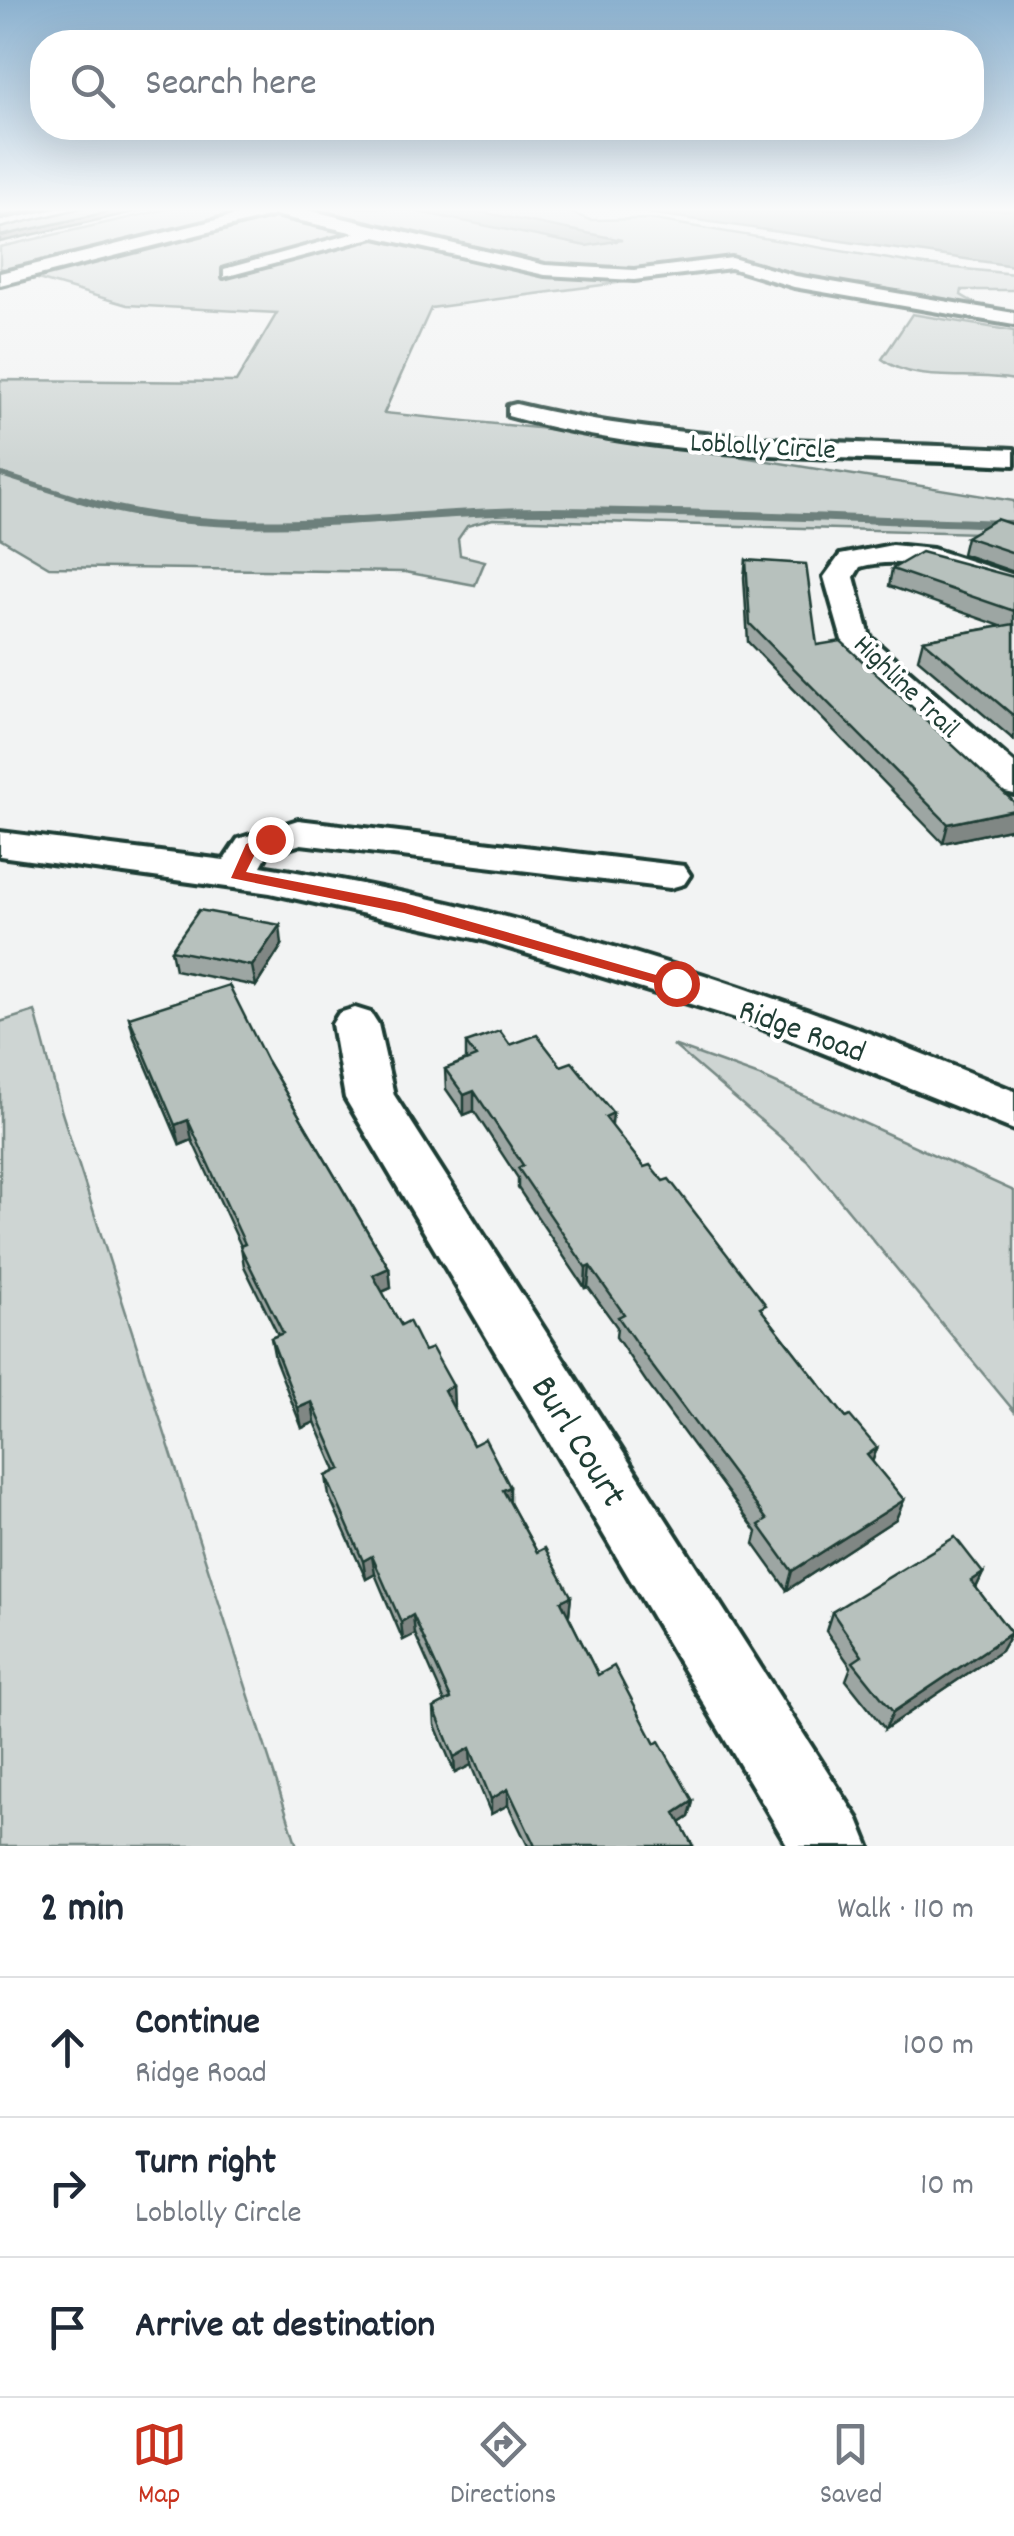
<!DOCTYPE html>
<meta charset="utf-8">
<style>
:root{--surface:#fff;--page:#f6f6f7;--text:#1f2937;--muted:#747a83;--line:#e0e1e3;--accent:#c8321e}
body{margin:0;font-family:Dekko,sans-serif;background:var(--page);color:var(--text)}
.stop{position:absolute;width:30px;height:30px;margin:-22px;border:8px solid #c8321e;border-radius:50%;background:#fff}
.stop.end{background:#c8321e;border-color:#fff;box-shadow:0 2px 10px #0008}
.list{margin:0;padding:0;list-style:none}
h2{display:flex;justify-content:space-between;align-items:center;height:130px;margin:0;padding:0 40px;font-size:42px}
h2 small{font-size:32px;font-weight:400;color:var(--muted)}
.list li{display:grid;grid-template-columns:65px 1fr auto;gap:30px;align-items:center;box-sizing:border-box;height:140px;padding:0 40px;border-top:2px solid var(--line)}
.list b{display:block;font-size:38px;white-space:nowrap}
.list p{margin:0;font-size:32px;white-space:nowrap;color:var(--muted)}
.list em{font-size:32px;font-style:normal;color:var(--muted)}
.icon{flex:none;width:55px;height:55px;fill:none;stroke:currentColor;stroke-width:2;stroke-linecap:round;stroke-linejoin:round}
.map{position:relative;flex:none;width:1014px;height:1846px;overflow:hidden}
.search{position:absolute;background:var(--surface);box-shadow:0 10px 40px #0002;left:30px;right:30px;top:30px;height:110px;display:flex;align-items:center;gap:25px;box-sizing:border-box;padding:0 35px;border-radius:40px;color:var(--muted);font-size:38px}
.sheet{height:550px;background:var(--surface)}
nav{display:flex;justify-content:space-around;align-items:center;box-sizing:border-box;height:140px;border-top:2px solid var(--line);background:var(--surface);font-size:28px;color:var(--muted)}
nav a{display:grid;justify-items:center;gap:5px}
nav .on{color:var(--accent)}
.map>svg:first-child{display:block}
.green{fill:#ced5d3;stroke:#768984;stroke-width:2.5}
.water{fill:#a1adaa;stroke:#6d807b;stroke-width:2.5}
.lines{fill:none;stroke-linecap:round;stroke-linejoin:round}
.stream-far1{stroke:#6d807b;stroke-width:5}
.stream{stroke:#6d807b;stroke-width:8}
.minor-casing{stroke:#1f3d34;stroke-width:8}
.minor{fill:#fff;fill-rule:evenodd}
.wall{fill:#9da6a3;stroke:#1f3d34;stroke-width:2.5}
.shaded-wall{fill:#808784;stroke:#1f3d34;stroke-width:2.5}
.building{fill:#b7c1bd;stroke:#1f3d34;stroke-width:2.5}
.route{fill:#c8321e}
.labels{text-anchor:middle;stroke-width:8;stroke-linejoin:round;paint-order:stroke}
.far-street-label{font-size:28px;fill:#1f3d34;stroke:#fff}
.street-label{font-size:32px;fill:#1f3d34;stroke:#fff}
.near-street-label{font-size:38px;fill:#1f3d34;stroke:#fff}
</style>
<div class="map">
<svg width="1014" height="1846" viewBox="0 0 1014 1846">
<rect width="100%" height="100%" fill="#f2f3f3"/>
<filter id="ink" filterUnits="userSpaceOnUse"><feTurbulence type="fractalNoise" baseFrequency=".01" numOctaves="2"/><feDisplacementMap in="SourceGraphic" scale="20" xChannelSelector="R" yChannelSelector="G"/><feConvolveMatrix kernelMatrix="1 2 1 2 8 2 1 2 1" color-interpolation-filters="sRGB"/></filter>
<g filter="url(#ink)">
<!-- green -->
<path class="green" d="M176,207L561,209L590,220L649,219L925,265L1014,274V290H962L961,295L990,312L766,272L758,264L431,308L384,413L608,435L1014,501V534L493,519L467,526L458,539L460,555L485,561L475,585L405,572L49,567L0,538V380L236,382L277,313L127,305L0,268V247Z
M912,314L1014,331V380C972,371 915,385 882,359Z
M35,1011L62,1113L297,1846H0V1022Z
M673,1045L762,1077L1014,1191V1411L807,1160Z"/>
<!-- water -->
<path class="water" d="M394,207H456L622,240L586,246Z
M607,207L1014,210V266Z"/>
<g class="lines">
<!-- stream-far1 -->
<path class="stream-far1" d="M0,474L88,502"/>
<!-- stream -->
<path class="stream" d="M80,499C231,546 388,511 542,511C699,511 857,520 1014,524"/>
<defs>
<path id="minor" d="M66,207H94L0,231V221Z
M269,207H295L545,265L634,270L732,258L796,276L1014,313V325L794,287L731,268L634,280L545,275L375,237L224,277V269L355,233L275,215L0,285V273Z
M516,404C678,444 848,441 1014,449V465C846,456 670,462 508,416V406Z
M892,545L933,549L1014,575V594C962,581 916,552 860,567L854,577L870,637L1014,763V794L1001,791L844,647L824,577L840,555Z
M298,820L684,866L690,875L684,884L670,888L301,844L267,855L261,866C520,907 773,990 1014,1091V1130L739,1019L483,940L270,893L0,856V832L224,860L238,839Z
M355,1008L371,1013L378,1024L394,1095L858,1819L869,1846H788L345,1098L332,1024L339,1013Z"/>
</defs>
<!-- minor casing -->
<use href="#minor" class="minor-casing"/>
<!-- minor -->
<use href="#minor" class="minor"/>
</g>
<!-- wall -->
<path class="wall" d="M1014,525V572L962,554L966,537Z
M746,560L817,645L1014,802V828L943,843L748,642L744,577Z
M892,569L1014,577V740L918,659L923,640L1001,626L889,586Z
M282,945L256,986L175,970L171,950Z
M129,1017L267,1061L389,1268L391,1288L382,1292L401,1325L453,1386V1407L473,1445L510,1503L537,1552L571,1596L569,1614L568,1615L598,1675L655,1744L693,1801L689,1817L680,1823L693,1846H528L508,1805L491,1814L471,1765L455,1773L435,1725L434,1708L445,1702L415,1634L403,1640L375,1574L366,1579L329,1496L326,1476L336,1471L315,1422L302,1428L275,1359L271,1338L278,1335L244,1266L241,1246L192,1140L180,1145L134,1037Z
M466,1043L510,1045L561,1066L764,1313L846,1418L877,1448L872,1462L904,1500L896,1519L787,1590L754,1544L757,1532L647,1383L616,1337L617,1327L588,1287L585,1288L518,1188V1178L474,1111L464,1115L446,1089L445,1069L466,1060Z
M983,1573L976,1588L1011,1633L1001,1651L885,1729L846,1680L851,1667L826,1631L832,1612Z"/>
<!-- shaded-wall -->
<path class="shaded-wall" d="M20,207H49L0,217V211Z
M130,207H156L0,242V236Z
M1014,810V828L943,843L948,824Z
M280,925L282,945L256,986L252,966Z
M474,1091V1111L464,1115V1095Z
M613,1113L611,1134L605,1117Z
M188,1120L192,1140L180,1145L175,1125Z
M590,1266L588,1287L585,1288L586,1268Z
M389,1268L391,1288L375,1295L373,1275Z
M453,1386L454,1406L445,1410L444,1390Z
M312,1402L315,1422L302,1428L298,1408Z
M877,1448L870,1468L867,1455Z
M510,1487V1506L503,1490Z
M904,1500L896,1519L787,1590L792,1571Z
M372,1556L375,1574L366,1579L363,1561Z
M983,1573L974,1592L971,1581Z
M571,1596L569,1614L560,1619L561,1601Z
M413,1615L415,1634L403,1640L401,1622Z
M1011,1633L1001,1651L885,1729L893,1712Z
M470,1748L471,1765L455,1773L454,1757Z
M508,1789V1805L491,1814V1799Z
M693,1801L689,1817L671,1829L675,1813Z"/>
<!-- building -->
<path class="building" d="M0,207H20L0,211Z
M86,207H130L0,236V228Z
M996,519L1014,525V553L966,537Z
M921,552L1014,577V611L892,569Z
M746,560L806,564L817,645L841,641L1014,802V810L948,824L750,624Z
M1014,624V716L923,640Z
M199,910L280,925L252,966L171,950Z
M229,985L267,1061L389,1268L373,1275L401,1325L409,1321L424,1351L432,1348L453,1386L444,1390L473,1445L485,1439L510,1487L503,1490L537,1552L545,1548L571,1596L561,1601L598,1675L614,1666L655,1744L659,1741L693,1801L675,1813L693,1846H535L508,1789L491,1799L470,1748L454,1757L434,1708L451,1699L413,1615L401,1622L372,1556L363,1561L326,1476L341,1469L312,1402L298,1408L271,1338L283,1333L240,1246L245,1244L188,1120L175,1125L129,1017Z
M500,1031L510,1045L537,1035L561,1066L572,1062L613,1113L605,1117L644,1167L650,1165L663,1181L669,1179L766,1305L760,1308L846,1418L850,1416L877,1448L867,1455L904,1500L792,1571L759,1525L767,1520L650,1363L618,1317L624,1314L590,1266L586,1268L518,1168L523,1165L474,1091L464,1095L445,1069L476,1057L466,1043Z
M955,1537L983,1573L971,1581L1011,1633L893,1712L853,1662L862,1656L832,1612Z"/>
</g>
<!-- sky -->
<linearGradient id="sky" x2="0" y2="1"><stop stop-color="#8bb1cf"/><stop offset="0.45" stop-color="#f9fafa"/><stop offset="1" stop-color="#f9fafa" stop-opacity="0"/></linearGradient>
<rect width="1014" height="465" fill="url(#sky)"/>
<!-- route -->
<path class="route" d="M270,835L277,839L257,850L246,872L405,903L684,983L676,989L404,913L231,878L246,844Z"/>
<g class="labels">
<!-- far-street labels -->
<g class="far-street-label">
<text transform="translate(763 444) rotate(3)" y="10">Loblolly Circle</text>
<text transform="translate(908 685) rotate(44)" y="10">Highline Trail</text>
</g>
<!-- street labels -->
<g class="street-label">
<text transform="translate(803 1029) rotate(20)" y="11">Ridge Road</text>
</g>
<!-- near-street labels -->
<g class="near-street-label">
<text transform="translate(581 1440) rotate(58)" y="13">Burl Court</text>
</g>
</g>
</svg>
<div class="stop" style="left:676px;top:983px"></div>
<div class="stop end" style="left:270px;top:839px"></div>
<div class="search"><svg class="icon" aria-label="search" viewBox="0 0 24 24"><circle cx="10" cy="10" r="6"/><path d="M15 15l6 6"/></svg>Search here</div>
</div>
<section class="sheet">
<h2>2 min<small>Walk · 110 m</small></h2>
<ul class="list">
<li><svg class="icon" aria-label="ahead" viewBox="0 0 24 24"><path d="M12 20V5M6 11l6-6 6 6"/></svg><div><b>Continue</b><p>Ridge Road</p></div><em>100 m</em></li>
<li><svg class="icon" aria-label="right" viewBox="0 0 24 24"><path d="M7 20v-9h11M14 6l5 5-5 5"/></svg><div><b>Turn right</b><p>Loblolly Circle</p></div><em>10 m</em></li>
<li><svg class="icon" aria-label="arrive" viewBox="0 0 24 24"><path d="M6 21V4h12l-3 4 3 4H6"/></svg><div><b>Arrive at destination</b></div></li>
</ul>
</section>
<nav>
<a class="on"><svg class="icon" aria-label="map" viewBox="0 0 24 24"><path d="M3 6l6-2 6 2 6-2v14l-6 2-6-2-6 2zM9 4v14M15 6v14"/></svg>Map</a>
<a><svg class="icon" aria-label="directions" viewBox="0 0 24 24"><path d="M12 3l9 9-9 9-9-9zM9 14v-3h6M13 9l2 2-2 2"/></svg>Directions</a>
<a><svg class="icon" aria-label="saved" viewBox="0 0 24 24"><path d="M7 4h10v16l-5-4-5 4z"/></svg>Saved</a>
</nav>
